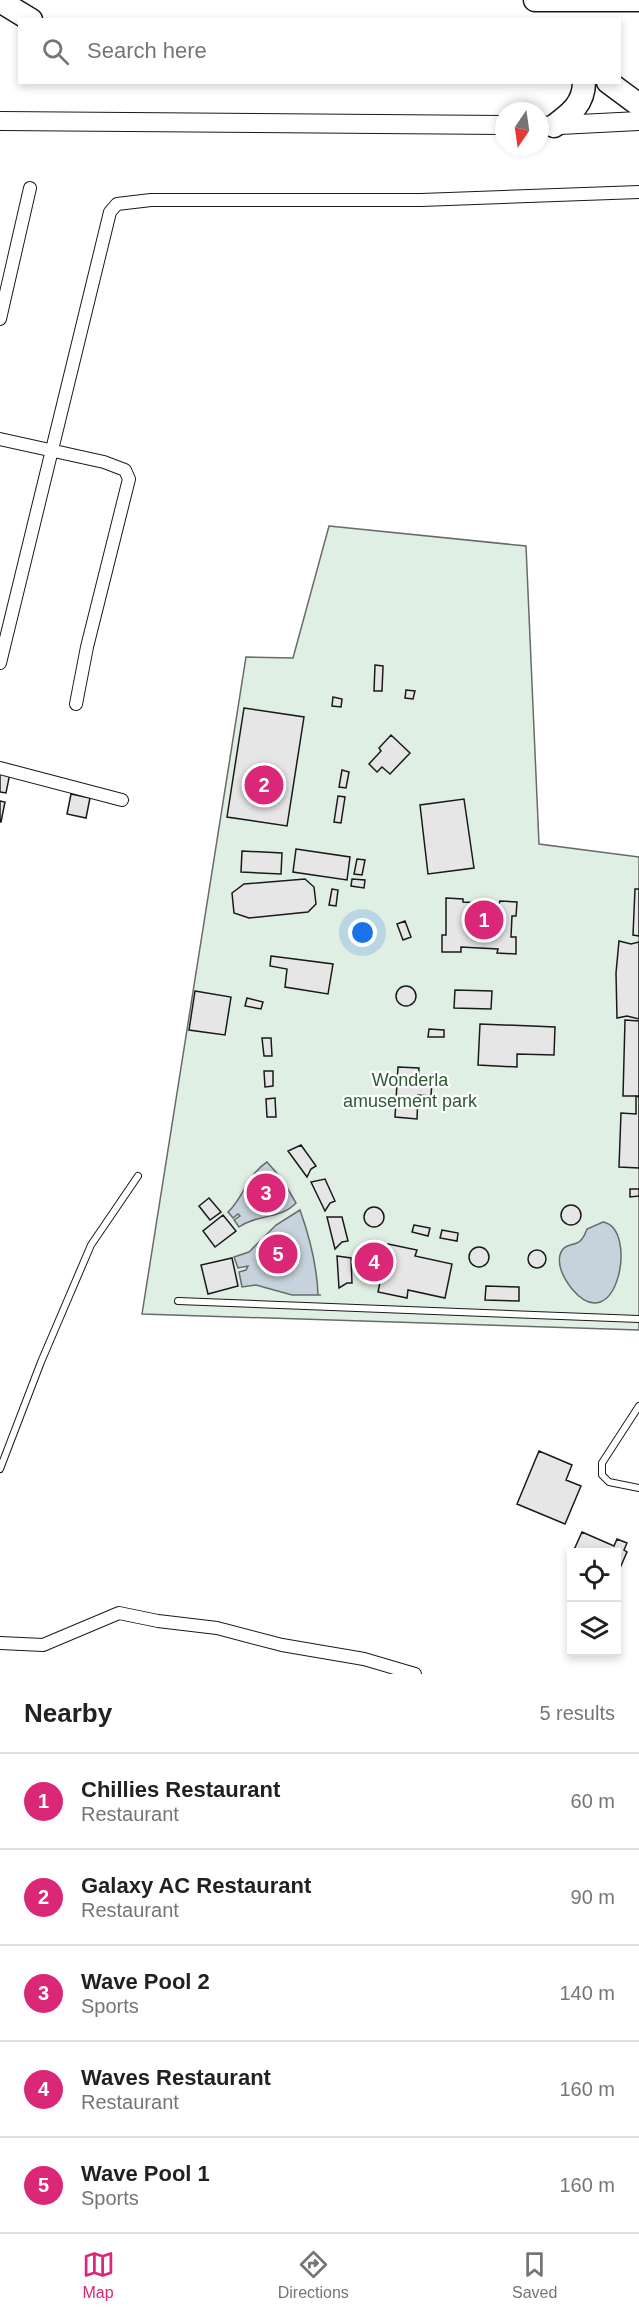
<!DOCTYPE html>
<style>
:root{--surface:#fff;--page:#f2f2f2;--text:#202124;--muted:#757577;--line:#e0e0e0;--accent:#db2777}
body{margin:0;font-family:Arial,sans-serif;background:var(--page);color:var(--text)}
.controls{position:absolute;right:18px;bottom:18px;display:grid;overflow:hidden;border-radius:0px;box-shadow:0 3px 9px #0003}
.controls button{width:54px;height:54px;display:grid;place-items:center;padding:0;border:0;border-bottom:2px solid var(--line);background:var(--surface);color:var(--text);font:30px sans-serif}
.compass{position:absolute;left:495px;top:102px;width:54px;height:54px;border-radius:50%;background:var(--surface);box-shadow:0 3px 9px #0003;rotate:193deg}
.you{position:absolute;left:363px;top:933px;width:21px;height:21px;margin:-15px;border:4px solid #fff;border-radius:50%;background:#1a73e8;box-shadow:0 0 0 9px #1a73e833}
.badge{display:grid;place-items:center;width:39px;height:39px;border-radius:50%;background:var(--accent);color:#fff;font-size:20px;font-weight:700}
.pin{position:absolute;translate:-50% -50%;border:3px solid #fff;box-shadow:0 2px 6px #0006}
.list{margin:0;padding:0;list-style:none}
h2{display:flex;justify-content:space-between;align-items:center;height:78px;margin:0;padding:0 24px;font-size:26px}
h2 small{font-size:20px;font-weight:400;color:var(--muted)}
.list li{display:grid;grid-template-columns:39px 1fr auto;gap:18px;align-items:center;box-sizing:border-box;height:96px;padding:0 24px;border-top:2px solid var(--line)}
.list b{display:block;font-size:22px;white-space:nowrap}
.list p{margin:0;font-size:20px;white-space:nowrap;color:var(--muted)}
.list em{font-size:20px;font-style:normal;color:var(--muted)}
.icon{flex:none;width:33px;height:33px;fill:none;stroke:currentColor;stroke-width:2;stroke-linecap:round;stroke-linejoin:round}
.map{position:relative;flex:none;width:639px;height:1674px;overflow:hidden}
.search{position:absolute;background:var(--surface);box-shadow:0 3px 9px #0003;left:18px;right:18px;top:18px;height:66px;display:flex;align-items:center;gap:15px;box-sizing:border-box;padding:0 21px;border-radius:0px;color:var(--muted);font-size:22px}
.sheet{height:558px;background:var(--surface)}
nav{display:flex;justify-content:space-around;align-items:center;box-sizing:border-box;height:84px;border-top:2px solid var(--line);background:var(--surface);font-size:16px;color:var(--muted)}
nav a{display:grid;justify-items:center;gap:3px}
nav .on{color:var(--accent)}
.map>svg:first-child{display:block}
.green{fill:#e0efe3;stroke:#6a6a6a;stroke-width:1.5}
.water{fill:#c6d2dc;stroke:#6a6a6a;stroke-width:1.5}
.building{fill:#e6e6e6;stroke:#1a1a1a;stroke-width:1.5}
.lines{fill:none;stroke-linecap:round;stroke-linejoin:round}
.service-casing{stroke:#1a1a1a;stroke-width:8}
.minor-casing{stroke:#1a1a1a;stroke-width:14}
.secondary-casing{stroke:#1a1a1a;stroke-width:20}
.motorway-casing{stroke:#1a1a1a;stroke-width:25}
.service{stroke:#fff;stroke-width:6}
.minor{stroke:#fff;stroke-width:12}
.secondary{stroke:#fff;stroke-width:18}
.motorway{stroke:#fff;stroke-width:22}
.labels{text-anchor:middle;stroke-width:4.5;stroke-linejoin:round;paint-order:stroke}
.park-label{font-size:18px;fill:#2b5a34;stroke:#fff}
</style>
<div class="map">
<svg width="639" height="1674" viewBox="0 0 639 1674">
<rect width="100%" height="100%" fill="#fff"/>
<!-- green -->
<path class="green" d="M329,526L526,546L539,844L639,857V1330L142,1314L246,657L293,658Z"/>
<!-- water -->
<path class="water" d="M267,1162L282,1179L296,1203C280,1220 256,1214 239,1227L234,1220L240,1216L238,1214L233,1218L228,1212C244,1197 247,1175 267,1162Z
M300,1210C310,1238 317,1265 318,1295H321H292L256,1285L242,1287L239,1272L246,1270L248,1266L238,1268L234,1257L249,1252L276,1225Z
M603,1222C639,1228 617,1342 572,1289C565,1280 557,1267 560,1255C563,1245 569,1246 577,1243C583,1241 585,1234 587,1229Z"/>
<!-- building -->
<path class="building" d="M375,665L383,666L382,691H374Z
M406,690L415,691L413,699L405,698Z
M333,697L342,699L341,707L332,706Z
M244,708L304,717L287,826L227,817Z
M391,735L410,753L390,774L382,767L377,772L369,764L381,751L379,748Z
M342,770L349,772L346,788L339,787Z
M0,771L10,773L6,793L0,792Z
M71,794L90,798L86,818L67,814Z
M338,796L345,797L341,823L334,822Z
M464,799L474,868L428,874L420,805Z
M0,801L5,802L1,822H0Z
M296,849L350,857L347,880L293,872Z
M242,851L282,853L281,874L241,872Z
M357,859L365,860L362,875L354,874Z
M305,879L314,887L316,904L308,912L249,918L234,913L232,893L244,884Z
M352,879L365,880L364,888L351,886Z
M332,889L338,890L336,906L329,905Z
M635,889H639V936L633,935Z
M446,898L463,899V902L499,904L500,901L517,902L516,916H512L511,937H516V954L497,953L498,949L461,947V952H442V935H446Z
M405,921L411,937L403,940L397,924Z
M619,941L631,944L639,942V1019L627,1016L617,1018L616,973Z
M271,956L333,964L328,994L285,987L287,969L270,966Z
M396 996a10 10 0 1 1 20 0a10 10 0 1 1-20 0Z
M455,990L492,991L491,1009L454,1008Z
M195,991L231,997L225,1035L189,1030Z
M247,998L263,1002L261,1009L245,1006Z
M625,1020L639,1021V1096H623Z
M480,1024L555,1027L554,1055L517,1054V1067L478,1065Z
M429,1029L444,1030V1037H428Z
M262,1038H271L272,1056H264Z
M398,1067L419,1068L418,1080L432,1081L431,1096L418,1095L417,1119L395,1117Z
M264,1071H273V1086L265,1087Z
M636,1096L639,1097V1168L619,1167L621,1113L636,1114Z
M275,1098L276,1117H267L266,1099Z
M301,1145L316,1166L311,1169L307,1177L288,1151Z
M325,1179L335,1201L330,1203L325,1211L311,1182Z
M630,1189H639V1196L630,1197Z
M209,1198L221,1212L210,1220L199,1206Z
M561 1215a10 10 0 1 1 20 0a10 10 0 1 1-20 0Z
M364 1217a10 10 0 1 1 20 0a10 10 0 1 1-20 0Z
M223,1215L236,1231L215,1247L203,1231Z
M327,1217H342L348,1241L342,1242L335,1249Z
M414,1225L430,1228L428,1236L412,1232Z
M442,1230L458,1233L457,1241L440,1238Z
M388,1244L417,1250L415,1256L452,1264L445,1298L408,1290L407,1298L378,1292Z
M469 1257a10 10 0 1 1 20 0a10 10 0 1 1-20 0Z
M528 1259a9 9 0 1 1 18 0a9 9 0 1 1-18 0Z
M337,1256L351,1258L352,1283H347L339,1288Z
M232,1258L238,1286L208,1294L201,1265Z
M486,1286L519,1287V1301L485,1300Z
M539,1451L572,1465L566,1480L581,1486L565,1524L517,1504Z
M582,1532L614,1546L617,1539L627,1543L624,1550L627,1552L617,1575L616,1552H573Z"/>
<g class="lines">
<defs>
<path id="service" d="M178,1301L639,1319
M639,1406L602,1463V1475L609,1482L639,1488
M0,1469L41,1362L91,1245L138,1176"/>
<path id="minor" d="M0,319L30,188
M0,439L104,462L125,470L129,479L87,647L76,704
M0,663L110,212L117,204L151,200H421L639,192
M0,768L122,800
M0,1643L43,1645L119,1613L158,1621L217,1628L282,1645L364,1659L415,1674"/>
<path id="secondary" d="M0,121L504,125
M540,126L639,121"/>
<path id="motorway" d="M535,0H639
M0,1L31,20
M608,82L639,105
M554,126C570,114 584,104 584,82"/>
</defs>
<!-- service casing -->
<use href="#service" class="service-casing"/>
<!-- minor casing -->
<use href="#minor" class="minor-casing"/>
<!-- secondary casing -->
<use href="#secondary" class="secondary-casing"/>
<!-- motorway casing -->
<use href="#motorway" class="motorway-casing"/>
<!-- service -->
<use href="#service" class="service"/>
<!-- minor -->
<use href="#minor" class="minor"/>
<!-- secondary -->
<use href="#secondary" class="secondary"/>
<!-- motorway -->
<use href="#motorway" class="motorway"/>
</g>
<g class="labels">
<!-- park labels -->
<g class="park-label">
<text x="410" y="1086">Wonderla<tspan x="410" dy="21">amusement park</tspan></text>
</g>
</g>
</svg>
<div class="controls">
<button><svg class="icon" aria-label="locate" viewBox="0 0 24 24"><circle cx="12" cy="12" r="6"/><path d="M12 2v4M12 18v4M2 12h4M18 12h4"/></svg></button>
<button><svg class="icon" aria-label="layers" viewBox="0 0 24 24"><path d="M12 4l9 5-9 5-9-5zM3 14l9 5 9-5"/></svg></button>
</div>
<svg class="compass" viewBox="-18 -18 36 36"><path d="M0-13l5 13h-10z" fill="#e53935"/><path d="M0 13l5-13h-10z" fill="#757577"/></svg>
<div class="you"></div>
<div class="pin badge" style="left:484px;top:920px">1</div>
<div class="pin badge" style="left:264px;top:785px">2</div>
<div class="pin badge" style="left:266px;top:1193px">3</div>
<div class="pin badge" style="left:374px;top:1262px">4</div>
<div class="pin badge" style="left:278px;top:1254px">5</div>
<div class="search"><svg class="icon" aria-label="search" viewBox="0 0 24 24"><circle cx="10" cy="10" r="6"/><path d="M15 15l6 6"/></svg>Search here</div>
</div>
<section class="sheet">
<h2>Nearby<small>5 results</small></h2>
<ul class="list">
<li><span class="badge">1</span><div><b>Chillies Restaurant</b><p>Restaurant</p></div><em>60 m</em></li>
<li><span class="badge">2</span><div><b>Galaxy AC Restaurant</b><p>Restaurant</p></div><em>90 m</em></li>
<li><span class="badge">3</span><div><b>Wave Pool 2</b><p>Sports</p></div><em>140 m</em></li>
<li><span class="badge">4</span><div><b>Waves Restaurant</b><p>Restaurant</p></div><em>160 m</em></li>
<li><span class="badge">5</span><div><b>Wave Pool 1</b><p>Sports</p></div><em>160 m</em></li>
</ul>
</section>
<nav>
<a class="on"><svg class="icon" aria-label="map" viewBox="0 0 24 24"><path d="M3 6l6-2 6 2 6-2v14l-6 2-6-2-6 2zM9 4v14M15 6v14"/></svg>Map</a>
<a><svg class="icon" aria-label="directions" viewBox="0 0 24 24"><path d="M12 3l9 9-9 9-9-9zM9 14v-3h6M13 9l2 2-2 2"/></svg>Directions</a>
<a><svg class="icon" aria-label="saved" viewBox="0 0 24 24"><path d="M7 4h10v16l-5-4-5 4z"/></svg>Saved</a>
</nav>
